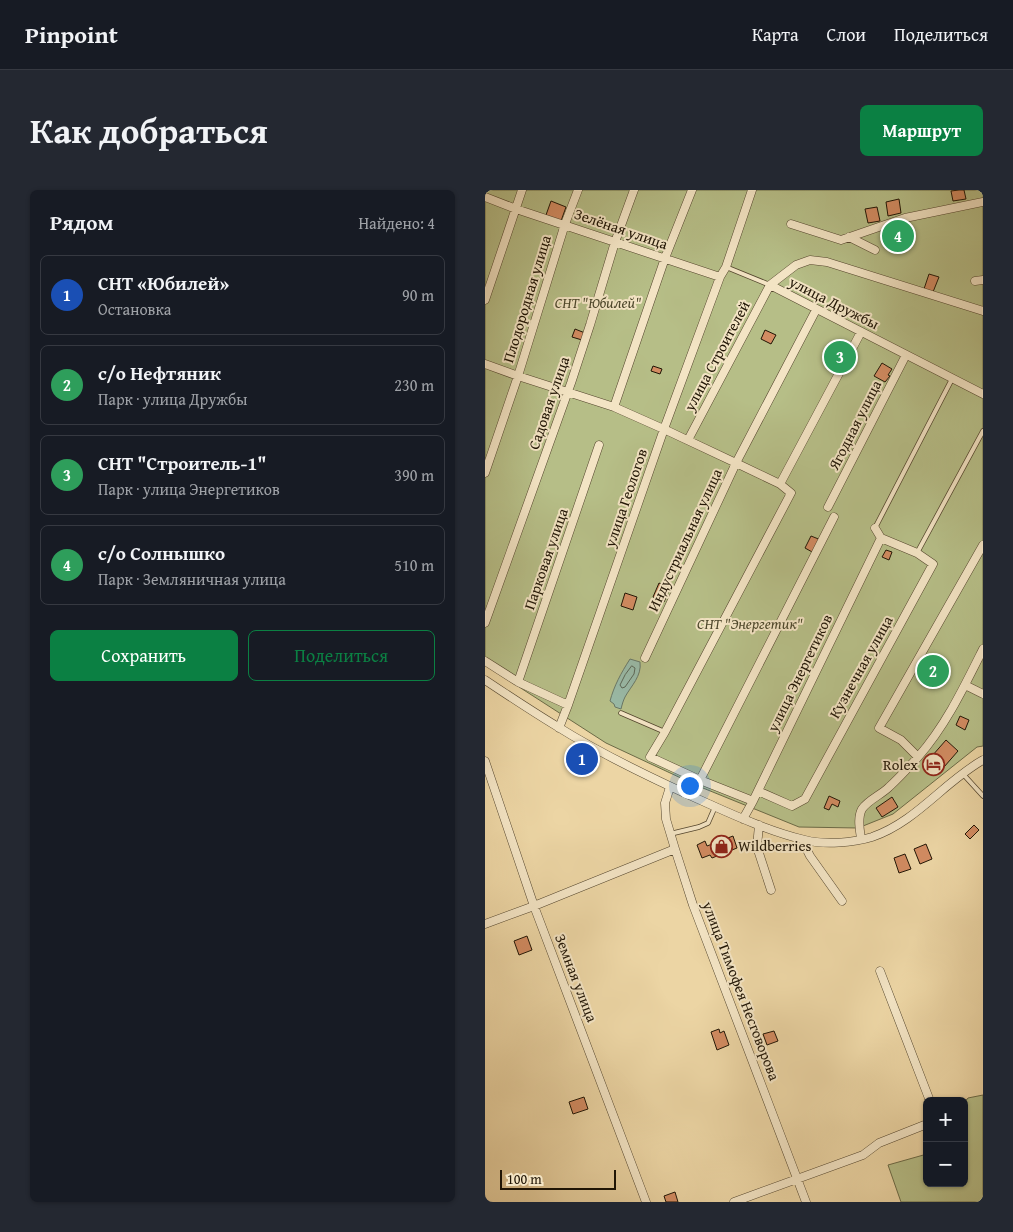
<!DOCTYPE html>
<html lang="ru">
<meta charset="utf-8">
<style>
:root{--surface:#171b24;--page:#242831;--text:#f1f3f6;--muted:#9ea1a6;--line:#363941;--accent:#0b8043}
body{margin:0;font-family:"Gentium Book Plus",serif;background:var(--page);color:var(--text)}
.controls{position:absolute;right:15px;bottom:15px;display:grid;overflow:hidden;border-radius:8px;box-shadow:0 1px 4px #0004}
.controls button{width:45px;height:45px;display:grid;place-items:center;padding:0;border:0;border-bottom:1px solid var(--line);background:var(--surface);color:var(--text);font:25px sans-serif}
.scale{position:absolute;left:15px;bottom:12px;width:116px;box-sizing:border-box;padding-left:5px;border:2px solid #201505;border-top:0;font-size:14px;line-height:18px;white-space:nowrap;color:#201505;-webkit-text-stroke:4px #f3e4c4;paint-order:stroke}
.you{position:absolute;left:204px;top:595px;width:18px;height:18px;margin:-12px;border:4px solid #fff;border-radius:50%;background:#1a73e8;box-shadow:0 0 0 8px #1a73e833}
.badge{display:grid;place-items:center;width:32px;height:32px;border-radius:50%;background:var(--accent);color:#fff;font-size:16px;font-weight:700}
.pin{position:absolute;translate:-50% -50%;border:2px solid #fff;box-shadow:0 1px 5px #0006}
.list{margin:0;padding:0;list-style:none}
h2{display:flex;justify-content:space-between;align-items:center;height:65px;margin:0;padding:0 20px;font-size:21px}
h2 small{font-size:16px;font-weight:400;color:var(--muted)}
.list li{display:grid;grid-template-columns:32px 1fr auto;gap:15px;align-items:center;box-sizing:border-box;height:80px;margin:0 10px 10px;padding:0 10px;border:1px solid var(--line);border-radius:8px}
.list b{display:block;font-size:19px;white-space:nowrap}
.list p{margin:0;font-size:16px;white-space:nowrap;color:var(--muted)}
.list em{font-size:16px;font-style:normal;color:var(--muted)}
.actions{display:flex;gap:10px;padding:15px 20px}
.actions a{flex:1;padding:11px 0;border:1px solid var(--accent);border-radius:8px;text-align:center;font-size:18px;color:var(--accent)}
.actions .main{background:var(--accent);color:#fff}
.map{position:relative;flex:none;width:498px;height:1012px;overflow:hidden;border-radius:8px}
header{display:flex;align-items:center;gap:30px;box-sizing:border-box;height:70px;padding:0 25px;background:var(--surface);border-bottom:1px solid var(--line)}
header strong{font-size:24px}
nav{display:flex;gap:28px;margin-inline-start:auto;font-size:18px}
.intro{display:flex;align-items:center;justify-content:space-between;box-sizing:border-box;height:120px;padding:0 30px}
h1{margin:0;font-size:35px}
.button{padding:12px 22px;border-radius:8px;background:var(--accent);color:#fff;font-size:18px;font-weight:700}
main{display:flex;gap:30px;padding:0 30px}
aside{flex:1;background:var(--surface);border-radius:8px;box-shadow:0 1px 4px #0004}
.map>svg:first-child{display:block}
.green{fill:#b6be87;stroke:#6b6a46}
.water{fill:#99b9a6;stroke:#697766}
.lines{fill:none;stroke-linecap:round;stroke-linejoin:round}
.shore{stroke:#5c6756;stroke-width:1}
.building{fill:#d38c62;stroke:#201505}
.service-casing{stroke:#53452d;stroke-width:5.5}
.minor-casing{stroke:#53452d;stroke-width:9}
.service{stroke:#f3e4c4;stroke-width:4}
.minor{stroke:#f3e4c4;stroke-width:8}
.labels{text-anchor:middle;stroke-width:4;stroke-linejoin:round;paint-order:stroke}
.street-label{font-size:15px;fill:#201505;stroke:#f3e4c4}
.park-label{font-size:15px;font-style:italic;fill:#4d482c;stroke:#f3e4c4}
.poi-label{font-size:15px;fill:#201505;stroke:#f3e4c4;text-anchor:end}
</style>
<header>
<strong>Pinpoint</strong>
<nav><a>Карта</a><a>Слои</a><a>Поделиться</a></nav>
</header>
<div class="intro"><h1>Как добраться</h1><a class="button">Маршрут</a></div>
<main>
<aside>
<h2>Рядом<small>Найдено: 4</small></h2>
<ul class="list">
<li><span class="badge" style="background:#1a4fb4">1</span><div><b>СНТ «Юбилей»</b><p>Остановка</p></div><em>90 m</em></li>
<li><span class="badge" style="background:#2e9e5b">2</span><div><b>с/о Нефтяник</b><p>Парк · улица Дружбы</p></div><em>230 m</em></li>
<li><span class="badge" style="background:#2e9e5b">3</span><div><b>СНТ &quot;Строитель-1&quot;</b><p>Парк · улица Энергетиков</p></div><em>390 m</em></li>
<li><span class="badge" style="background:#2e9e5b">4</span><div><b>с/о Солнышко</b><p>Парк · Земляничная улица</p></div><em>510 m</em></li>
</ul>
<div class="actions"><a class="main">Сохранить</a><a>Поделиться</a></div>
</aside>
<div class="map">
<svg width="498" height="1012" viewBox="0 0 498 1012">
<rect width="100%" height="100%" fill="#ecd5a4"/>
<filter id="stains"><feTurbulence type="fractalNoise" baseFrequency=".004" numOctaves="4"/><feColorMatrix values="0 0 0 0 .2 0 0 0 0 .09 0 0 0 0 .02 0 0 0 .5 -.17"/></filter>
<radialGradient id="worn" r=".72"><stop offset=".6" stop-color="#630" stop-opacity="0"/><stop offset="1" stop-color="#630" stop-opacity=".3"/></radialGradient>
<!-- green -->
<path class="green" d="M0,0H498V556L492,557L408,624L373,638L314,637L213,596L121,553L0,475Z
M498,905V1012H416L403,975L442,964V993H479V913L483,908Z"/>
<!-- water -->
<path class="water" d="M145,469L155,472C157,486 146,496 140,507C138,511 137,515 136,519L130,517L129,514L125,511C129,496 136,483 145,469Z"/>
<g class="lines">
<!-- shore -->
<path class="shore" d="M147,476L150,478L149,484L140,497L137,498L135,495L140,485Z"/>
</g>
<!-- building -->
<path class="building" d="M474,0H479L481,9L468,11L466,1Z
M414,9L416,23L403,26L401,12Z
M66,11L81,17L76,31L61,25Z
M392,17L395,31L383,33L380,19Z
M444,84L454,87L448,102L439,99Z
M90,139L100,143L97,150L87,147Z
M280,140L291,145L286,154L276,149Z
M397,173L407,179L403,185L405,186L400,192L389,186Z
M168,176L177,179L175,184L166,181Z
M326,346L336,350L329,363L320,358Z
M401,360L407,362L404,370L397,367Z
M174,393L185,398L179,412L168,407Z
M140,403L152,407L148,420L136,416Z
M475,526L484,530L480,540L471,535Z
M461,550L473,561L452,585L440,574Z
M344,606L355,611L353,617L347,614L344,620L339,618Z
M407,607L413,617L397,627L391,618Z
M489,635L494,640L485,649L480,644Z
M248,646L252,658L227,668L225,665L217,668L212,655L220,651L222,656Z
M441,654L447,669L435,674L429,659Z
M420,664L426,679L414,683L409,668Z
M42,746L47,760L34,765L29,751Z
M234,839L235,843L239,841L244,855L232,860L226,842Z
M289,841L293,851L282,855L278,844Z
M99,907L103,919L88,924L84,912Z
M190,1002L193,1012H181L179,1006Z"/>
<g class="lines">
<defs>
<path id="service" d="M241,77L285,95
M390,338L467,189
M432,363L498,241
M136,523L180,542
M478,584L498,606
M185,644L214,637L223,633L230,617"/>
<path id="minor" d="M0,7L31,19L235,87
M306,34L356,50L420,28L498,12
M364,47L390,60
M490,91L498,90
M285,95L498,204
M0,110L37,0
M0,174L33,186L129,217L183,241L251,273L331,120
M129,217L180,68L207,0
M203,250L285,95L311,75L325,70L342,72L498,121
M0,283L33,186L80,34L93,0
M295,294L376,142
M343,317L421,165
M0,433L86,193L105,135L130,52L149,0
M160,468L251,273L295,294L306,303L180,542L165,567L215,590L268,611
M0,471L33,492L83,515
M0,490C24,506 48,522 73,537C121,567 172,591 224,614C255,628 287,642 320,650C339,655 368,653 387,647C431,632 459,592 498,570
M33,492L114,255
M480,495L498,504
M74,538L83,515L179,239L235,87L241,77L267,0
M433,567L416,550L394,538L498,355
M0,571L49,716L161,1012
M215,590L349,327
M185,597L180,613L181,629L190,659L208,715L321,1012
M273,601L307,616L320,609L448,374L432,363L396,348L390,338
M258,629L268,611L396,348
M274,635L272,657L286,700
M376,649C375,640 372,628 377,619C383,610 396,605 404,597C414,588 424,577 433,567C461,535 479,497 498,459
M320,650L321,658L325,666L357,711
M0,734L49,716L190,659
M395,781L445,911
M249,1012L378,965L394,953L442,934"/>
</defs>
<!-- service casing -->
<use href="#service" class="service-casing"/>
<!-- minor casing -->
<use href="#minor" class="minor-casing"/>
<!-- service -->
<use href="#service" class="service"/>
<!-- minor -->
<use href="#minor" class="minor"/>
</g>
<!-- icons -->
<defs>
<symbol id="hotel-ring" viewBox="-11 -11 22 22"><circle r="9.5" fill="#f3e4c4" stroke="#8f2418" stroke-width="1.5"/><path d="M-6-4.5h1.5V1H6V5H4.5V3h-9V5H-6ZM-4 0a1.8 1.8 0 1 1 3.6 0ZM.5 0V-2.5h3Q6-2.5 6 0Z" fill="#8f2418"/></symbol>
<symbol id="shop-ring" viewBox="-11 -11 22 22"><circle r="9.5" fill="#f3e4c4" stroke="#8f2418" stroke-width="1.5"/><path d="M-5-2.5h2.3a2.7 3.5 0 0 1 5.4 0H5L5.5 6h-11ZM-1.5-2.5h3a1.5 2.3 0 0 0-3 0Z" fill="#8f2418"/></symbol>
</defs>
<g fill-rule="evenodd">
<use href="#hotel-ring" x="436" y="562" width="25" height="25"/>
<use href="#shop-ring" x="224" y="644" width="25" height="25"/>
</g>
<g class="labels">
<!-- street labels -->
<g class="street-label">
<text transform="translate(136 39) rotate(19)" y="5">Зелёная улица</text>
<text transform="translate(42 109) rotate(-73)" y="5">Плодородная улица</text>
<text transform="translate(349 113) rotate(27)" y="5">улица Дружбы</text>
<text transform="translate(232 166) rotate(-62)" y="5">улица Строителей</text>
<text transform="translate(64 213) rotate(-71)" y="5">Садовая улица</text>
<text transform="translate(370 235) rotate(-63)" y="5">Ягодная улица</text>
<text transform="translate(141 308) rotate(-71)" y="5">улица Геологов</text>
<text transform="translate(200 350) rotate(-65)" y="5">Индустриальная улица</text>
<text transform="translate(61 369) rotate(-71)" y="5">Парковая улица</text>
<text transform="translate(376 477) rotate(-61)" y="5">Кузнечная улица</text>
<text transform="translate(315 483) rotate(-64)" y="5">улица Энергетиков</text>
<text transform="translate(91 788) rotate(69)" y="5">Земная улица</text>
<text transform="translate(256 801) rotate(69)" y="5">улица Тимофея Несговорова</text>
</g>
<!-- park labels -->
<g class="park-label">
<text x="113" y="118">СНТ "Юбилей"</text>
<text x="265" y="439">СНТ "Энергетик"</text>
</g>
<!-- poi labels -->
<g class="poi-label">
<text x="433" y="580">Rolex</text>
<text x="253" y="661" text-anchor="start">Wildberries</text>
</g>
</g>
<rect width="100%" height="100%" filter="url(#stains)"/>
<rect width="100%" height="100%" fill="url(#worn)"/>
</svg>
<div class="controls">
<button>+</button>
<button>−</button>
</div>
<div class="scale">100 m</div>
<div class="you"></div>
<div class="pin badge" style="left:97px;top:569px;background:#1a4fb4">1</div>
<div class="pin badge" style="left:448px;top:481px;background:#2e9e5b">2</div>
<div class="pin badge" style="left:355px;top:167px;background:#2e9e5b">3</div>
<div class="pin badge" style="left:413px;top:46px;background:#2e9e5b">4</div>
</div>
</main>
